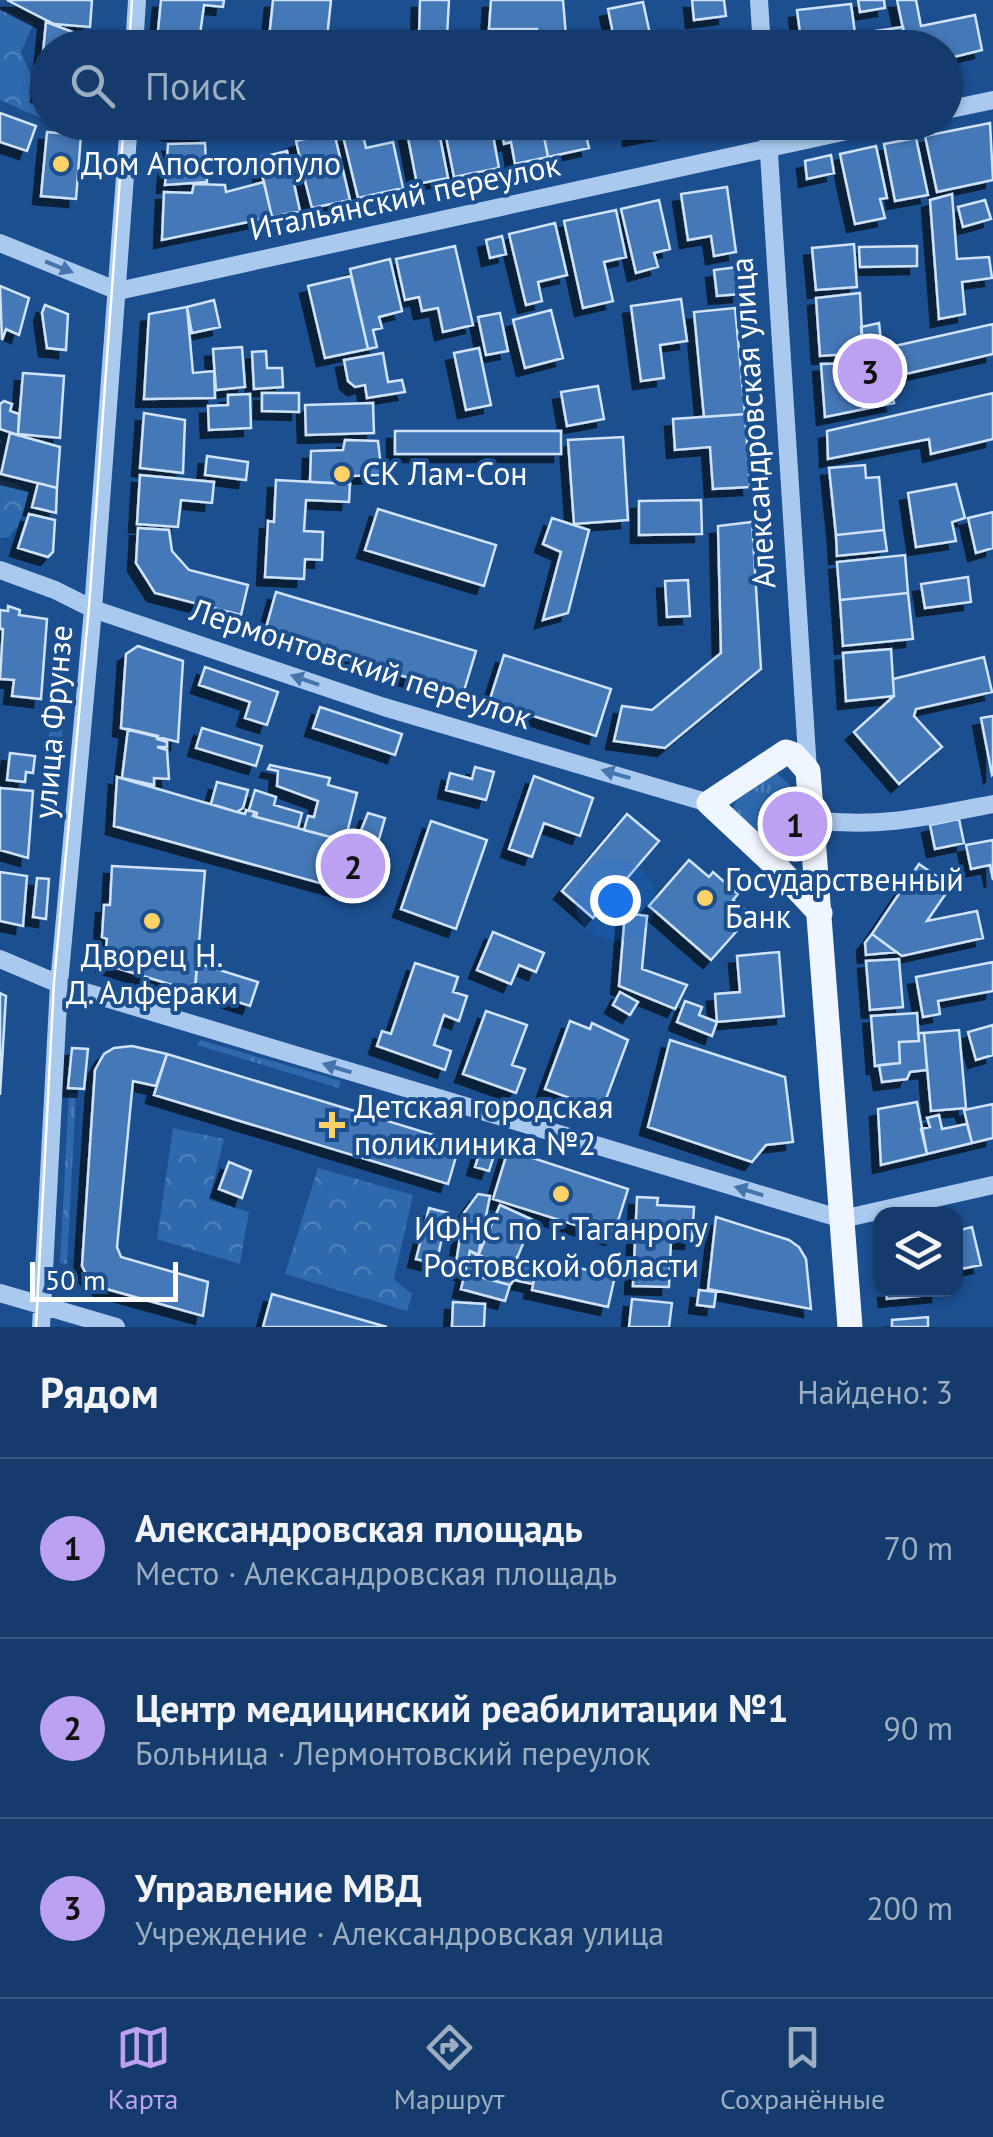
<!DOCTYPE html>
<html lang="ru">
<meta charset="utf-8">
<style>
:root{--surface:#143b6b;--page:#214673;--text:#f1f3f6;--muted:#9dadc1;--line:#33557e;--accent:#bca0f2}
body{margin:0;font-family:"PT Sans",sans-serif;background:var(--page);color:var(--text)}
.controls{position:absolute;right:30px;bottom:30px;display:grid;overflow:hidden;border-radius:20px;box-shadow:0 2px 8px #0004}
.controls button{width:90px;height:90px;display:grid;place-items:center;padding:0;border:0;border-bottom:2px solid var(--line);background:var(--surface);color:var(--text);font:50px sans-serif}
.scale{position:absolute;left:30px;bottom:25px;width:148px;box-sizing:border-box;padding-left:10px;border:5px solid #fff;border-top:0;font-size:28px;line-height:35px;white-space:nowrap;color:#fff;-webkit-text-stroke:8px #1b4f8f;paint-order:stroke}
.you{position:absolute;left:615px;top:900px;width:35px;height:35px;margin:-25px;border:8px solid #fff;border-radius:50%;background:#1a73e8;box-shadow:0 0 0 15px #1a73e833}
.badge{display:grid;place-items:center;width:65px;height:65px;border-radius:50%;background:var(--accent);color:#111;font-size:32px;font-weight:700}
.pin{position:absolute;translate:-50% -50%;border:5px solid #fff;box-shadow:0 2px 10px #0006}
.list{margin:0;padding:0;list-style:none}
h2{display:flex;justify-content:space-between;align-items:center;height:130px;margin:0;padding:0 40px;font-size:42px}
h2 small{font-size:32px;font-weight:400;color:var(--muted)}
.list li{display:grid;grid-template-columns:65px 1fr auto;gap:30px;align-items:center;box-sizing:border-box;height:180px;padding:0 40px;border-top:2px solid var(--line)}
.list b{display:block;font-size:38px;white-space:nowrap}
.list p{margin:0;font-size:32px;white-space:nowrap;color:var(--muted)}
.list em{font-size:32px;font-style:normal;color:var(--muted)}
.icon{flex:none;width:55px;height:55px;fill:none;stroke:currentColor;stroke-width:2;stroke-linecap:round;stroke-linejoin:round}
.map{position:relative;flex:none;width:993px;height:1327px;overflow:hidden}
.search{position:absolute;background:var(--surface);box-shadow:0 2px 8px #0004;left:30px;right:30px;top:30px;height:110px;display:flex;align-items:center;gap:25px;box-sizing:border-box;padding:0 35px;border-radius:55px;color:var(--muted);font-size:38px}
.sheet{height:670px;background:var(--surface)}
nav{display:flex;justify-content:space-around;align-items:center;box-sizing:border-box;height:140px;border-top:2px solid var(--line);background:var(--surface);font-size:28px;color:var(--muted)}
nav a{display:grid;justify-items:center;gap:5px}
nav .on{color:var(--accent)}
.map>svg:first-child{display:block}
.grass{fill:url(#grass-tufts)}
.forest{fill:url(#forest-crowns)}
.building{fill:#4478b7;stroke:#cfe3fa;stroke-width:2.5;filter:url(#shadow)}
.lines{fill:none;stroke-linecap:round;stroke-linejoin:round}
.minor{stroke:#a9c9ee;stroke-width:18}
.major{stroke:#f0f6ff;stroke-width:25}
.tram{stroke:#fff;stroke-width:2.5}
.oneway{fill:#4674ac}
.poi-dot{fill:#ffd166;stroke:#1b4f8f;stroke-width:4}
.labels{text-anchor:middle;stroke-width:8;stroke-linejoin:round;paint-order:stroke}
.poi-label{font-size:32px;fill:#fff;stroke:#1b4f8f;text-anchor:start}
.street-label{font-size:32px;fill:#fff;stroke:#1b4f8f}
</style>
<div class="map">
<svg width="993" height="1327" viewBox="0 0 993 1327">
<defs>
<pattern id="grass-tufts" width="24" height="20" patternUnits="userSpaceOnUse" patternTransform="scale(2.5)"><rect width="24" height="20" fill="#2e69ad"/><path d="M3 7l-1-3M5 7V3M7 7l1-3M15 17l-1-3M17 17v-4M19 17l1-3" fill="none" stroke="#4d80b9"/></pattern>
<pattern id="forest-crowns" width="20" height="18" patternUnits="userSpaceOnUse" patternTransform="scale(2.5)"><rect width="20" height="18" fill="#2e69ad"/><path d="M2 6a3 3 0 1 1 6 0M12 15a3 3 0 1 1 6 0" fill="none" stroke="#4d80b9"/></pattern>
<filter id="shadow"><feDropShadow dx="-8" dy="8" stdDeviation="0" flood-color="#0009"/></filter>
</defs>
<rect width="100%" height="100%" fill="#1b4f8f"/>
<!-- grass -->
<path class="grass" d="M57,622L71,627L62,739L49,738Z
M776,773L791,786L794,829C772,865 752,831 732,812L736,801Z
M200,1040L341,1081L339,1088L197,1045Z
M69,1093L76,1094L67,1264L60,1263Z"/>
<!-- forest -->
<path class="forest" d="M0,8L34,23L21,52L31,75L29,93L47,100V121L0,100Z
M0,479L18,484L30,493L18,526L9,537L0,538Z
M173,1128L224,1139L209,1200L249,1212L240,1264L157,1239Z
M318,1168L413,1195L394,1279L412,1294L407,1311L285,1274Z"/>
<!-- building -->
<path class="building" d="M7,0H92L90,27L54,24Z
M161,0H224L223,7L204,5L200,35L158,31Z
M273,0H331L326,48H268Z
M420,0H449L447,37L419,36Z
M491,0H563L567,48H535L537,29H489Z
M692,0H724L726,16L694,20Z
M858,0H884L885,8L860,12Z
M897,0H916L921,26L975,15L982,50L946,59V48H907Z
M643,2L653,48H616L608,9Z
M851,4L857,48H802L797,10Z
M46,22L89,38L88,48H48V95L39,94Z
M903,27L907,48H857L855,34Z
M727,32L729,48H668L667,40Z
M0,113L36,126L27,151L0,142Z
M169,122H209L207,135L169,132Z
M405,122H437L448,178L417,184Z
M443,122H466L468,135L492,130L499,168L454,177Z
M500,122H541L548,157L515,164L511,142L504,144Z
M541,122H583L589,148L548,157Z
M630,122H713L631,138Z
M990,123L993,180L937,192L925,136Z
M362,131L366,148L393,142L403,188L358,198L343,136Z
M47,132L81,135L76,199L41,196Z
M334,132L350,200L312,208L304,177L315,175L312,164L302,167L296,141Z
M916,138L928,195L895,201L884,144Z
M205,143L207,182L165,185L168,144Z
M876,146L887,198L880,199L885,218L855,224L840,154Z
M287,151L300,211L272,217L258,158Z
M831,155L834,173L807,179L805,161Z
M264,182L272,217L162,240L164,192L192,193L194,184L225,185L226,192Z
M727,187L736,252L714,256L711,236L688,240L681,194Z
M952,194L957,259L989,257L992,278L962,282L965,314L939,319L930,200Z
M659,200L670,249L654,253L658,267L636,273L621,209Z
M985,200L991,219L963,227L958,207Z
M616,210L626,257L604,262L613,301L583,308L564,221Z
M555,223L567,275L538,282L542,301L526,305L509,234Z
M502,236L506,254L490,258L486,240Z
M854,244L857,287L816,290L812,248Z
M455,246L473,325L443,332L438,308L422,311L419,297L405,300L396,259Z
M917,246V266L860,267L859,247Z
M390,259L402,311L379,317L382,328L373,330L377,347L368,349L350,269Z
M738,267L740,294L717,296L714,270Z
M351,276L368,349L325,358L308,286Z
M0,286L29,298L19,335L6,329L2,340Z
M860,293L863,353L820,356L816,298Z
M681,299L687,341L660,345L664,378L641,381L631,306Z
M214,300L220,327L192,333L187,307Z
M45,305L68,314L66,350L47,348L42,313Z
M187,307L193,373L214,371L215,398L144,399L149,314Z
M735,308L745,414L704,417L694,312Z
M551,310L563,358L525,368L513,320Z
M500,313L508,351L486,355L478,317Z
M879,323L881,341L862,345L861,327Z
M993,324V354L888,378L894,403L825,417L821,364L861,363L863,353Z
M242,347L245,387L216,390L213,349Z
M479,348L491,405L466,410L454,353Z
M266,351L267,368H282L283,387L254,389L252,352Z
M383,353L388,382L402,380L405,392L367,398L365,385L355,387L348,381L344,360Z
M23,373L64,376L60,438L18,434Z
M598,386L604,419L567,426L561,392Z
M262,393H299V412L262,411Z
M993,393V439L931,454L929,439L828,459L827,431Z
M250,394L251,428L209,430L208,406L228,405V395Z
M4,401L12,404L10,411L19,414L18,435L0,429V404Z
M373,403L374,433L306,435L305,405Z
M144,413L185,420L183,473L140,468Z
M745,414L750,487L713,489L710,447L675,450L673,419Z
M395,431H561V454H395Z
M10,433L60,447L57,488L1,474Z
M623,437L628,520L574,524L568,440Z
M345,440L378,441L382,475L349,476L350,484L310,482L311,451L343,450Z
M207,456L248,462L246,480L205,475Z
M865,465L866,478L879,477L884,530L836,535L829,468Z
M140,475L214,482L212,503L181,500L178,527L137,524Z
M276,480L350,484L349,502L306,500L304,531L323,532L322,560L305,559L304,579L265,577L268,521L274,522Z
M38,483L57,488L56,513L32,507Z
M956,484L965,518L952,522L956,541L916,547L908,493Z
M701,500L702,534L639,535V501Z
M378,509L496,545L484,586L365,550Z
M993,512V548L976,553L968,518Z
M29,514L55,520L53,552L48,557L18,548Z
M552,518L589,530L568,613L543,620L561,552L543,544Z
M752,522L761,669L665,748L614,741L622,706L652,710L721,653L718,526Z
M138,528L169,530L172,551L189,570L248,585L241,615L155,593L136,563Z
M884,530L887,551L837,556L836,535Z
M905,555L908,593L840,600L837,562Z
M968,577L971,602L925,608L921,584Z
M688,580L690,616L667,617L665,581Z
M276,592L476,651L463,694L264,635Z
M908,593L913,639L843,646L840,600Z
M8,606L20,610L19,615L47,619L41,699L12,696L14,680L0,679L3,629H0V610L8,611Z
M138,646L183,661L178,742L121,728L126,654Z
M891,649L894,696L846,701L843,653Z
M504,655L611,689L596,736L489,702Z
M984,657L992,692L916,709L914,716L942,747L899,784L854,732L894,696L893,679Z
M205,667L278,692L267,725L245,718L250,702L199,685Z
M320,707L402,734L395,755L313,728Z
M993,716V774L992,775L981,718Z
M202,728L262,746L256,766L196,748Z
M128,729L158,736L157,739L167,742V747H157L167,750L169,779L154,778V785L122,778Z
M10,753L35,756L33,773L26,772L25,782L7,780Z
M270,765L330,778L328,785L357,793L345,841L304,830L308,816L314,817L318,801L277,786L278,771L268,769Z
M475,767L494,772L486,800L446,790L450,773L472,779Z
M534,776L593,798L580,836L544,823L532,857L509,849Z
M117,777L237,812L245,814L246,810L255,812L253,816L345,841L340,861L371,869L363,895L114,826Z
M217,782L248,790L243,808L237,812L211,804Z
M0,788L33,791L28,858L0,850Z
M255,790L276,797L274,805L302,813L298,828L256,817L257,813L249,810Z
M368,813L385,818L375,853L381,854L376,871L348,863Z
M627,814L659,841L593,918L562,891Z
M959,819L964,843L935,849L930,825Z
M431,821L487,840L456,929L401,909Z
M993,840V880L990,865L971,869L966,845Z
M689,860L709,877L713,872L738,894L733,900L751,915L711,960L649,906Z
M919,864L951,886L927,921L977,911L983,938L902,956L872,934Z
M112,866L205,871L195,992L104,964L107,939L102,937L104,905H110Z
M0,872L27,876L23,926L0,921Z
M37,878L49,879L46,919L33,917Z
M625,913L647,916L642,969L687,985L675,1009L619,986Z
M493,932L544,953L536,972L519,965L511,984L477,970Z
M872,934L896,952L866,955L865,943Z
M779,952L784,1016L717,1022L715,994L740,992L737,956Z
M899,959L903,1007L870,1010L866,961Z
M993,962V991L938,1001L940,1014L923,1017L916,977Z
M197,963L258,982L250,1006L195,988Z
M415,963L458,977L453,992L467,996L459,1021L444,1015L434,1045L451,1051L445,1070L377,1046L382,1031L391,1034Z
M620,992L638,1002L630,1015L613,1005Z
M0,993L6,996L0,1095Z
M685,1001L702,1007L699,1015L717,1022L712,1036L677,1022Z
M486,1011L527,1025L512,1065L525,1069L516,1093L463,1074Z
M917,1013L919,1041L899,1042L900,1063L875,1066L871,1016Z
M570,1021L590,1029L592,1023L628,1040L602,1110L545,1089Z
M993,1025V1055L976,1060L968,1032Z
M959,1030L966,1108L931,1111L924,1033Z
M918,1033H924L927,1070L910,1072L907,1079L882,1082L879,1065L900,1063L899,1042L919,1041Z
M670,1040L785,1077L793,1142L766,1145L752,1162L648,1127Z
M132,1046L167,1054L156,1086L133,1081L117,1247L121,1257L208,1282L203,1316L103,1288L86,1274L82,1266L95,1070L104,1054L114,1048Z
M72,1048L88,1049L84,1089L68,1088Z
M167,1054L460,1143L448,1184L154,1095Z
M917,1102L927,1154L881,1165L878,1109Z
M993,1104V1138L972,1143L964,1110Z
M939,1115L942,1129L967,1124L972,1143L927,1154L921,1129L930,1127L927,1118Z
M483,1142L497,1146L489,1171L475,1167Z
M508,1150L628,1189L613,1237L493,1199Z
M229,1162L251,1171L242,1198L219,1189Z
M478,1194L490,1196L478,1256L470,1251L465,1273L455,1269L464,1213Z
M637,1197L658,1198L657,1205L694,1207L692,1241L671,1240L669,1287L633,1286Z
M500,1205L533,1220L512,1270L478,1256Z
M429,1208L448,1213L436,1264L416,1259Z
M716,1217L789,1240L799,1247L806,1259L811,1309L708,1289Z
M972,1227L981,1265L956,1270V1231Z
M470,1251L512,1270L517,1257L537,1263L533,1284L514,1280L510,1285L465,1273Z
M538,1259L615,1276L608,1307L532,1290Z
M465,1273L510,1285L505,1301L461,1289Z
M699,1290L716,1292L714,1307L697,1305Z
M886,1290H939V1294L887,1299Z
M272,1294L387,1327H263Z
M632,1299L672,1303L669,1327H629Z
M453,1302L485,1304L484,1327H452Z
M928,1317V1327H892V1320Z"/>
<g class="lines">
<!-- minor -->
<path class="minor" d="M759,0L762,48
M134,48L137,0
M946,110L993,100
M767,122L808,771
M0,243L118,291L888,122
M0,570L55,590L93,609L384,707L709,803
M812,820C881,828 926,817 993,804
M0,959L59,984L842,1219L993,1185
M0,1293L116,1327
M41,1327L59,984L93,609L129,122"/>
<!-- major -->
<path class="major" d="M820,913L772,862L709,803L786,752L794,755L808,771L850,1327"/>
<!-- tram -->
<path class="tram" d="M129,48L132,0
M36,1327L54,982L89,607L124,122"/>
</g>
<!-- one-way arrows -->
<defs><path id="oneway-solid" d="M-6-.8H1V-3.2L6.5 0L1 3.2V.8H-6Z" transform="scale(2.5)"/></defs>
<g class="oneway">
<use href="#oneway-solid" transform="translate(59 267) rotate(22)"/>
<use href="#oneway-solid" transform="translate(305 680) rotate(-161)"/>
<use href="#oneway-solid" transform="translate(616 774) rotate(-164)"/>
<use href="#oneway-solid" transform="translate(337 1068) rotate(-163)"/>
<use href="#oneway-solid" transform="translate(749 1191) rotate(-163)"/>
</g>
<!-- markers -->
<g class="poi-dot">
<circle cx="61" cy="164" r="10"/>
<circle cx="342" cy="474" r="10"/>
<circle cx="705" cy="898" r="10"/>
<circle cx="152" cy="921" r="10"/>
<path d="M327 1110h10v10h10v10h-10v10h-10v-10h-10v-10h10z"/>
<circle cx="561" cy="1194" r="10"/>
</g>
<g class="labels">
<!-- poi labels -->
<g class="poi-label">
<text x="81" y="175">Дом Апостолопуло</text>
<text x="362" y="485">СК Лам-Сон</text>
<text x="725" y="891">Государственный<tspan x="725" dy="37">Банк</tspan></text>
<text x="152" y="967" text-anchor="middle">Дворец Н.<tspan x="152" dy="37">Д. Алфераки</tspan></text>
<text x="354" y="1118">Детская городская<tspan x="354" dy="37">поликлиника №2</tspan></text>
<text x="561" y="1240" text-anchor="middle">ИФНС по г. Таганрогу<tspan x="561" dy="37">Ростовской области</tspan></text>
</g>
<!-- street labels -->
<g class="street-label">
<text transform="translate(405 197) rotate(-12)" y="11">Итальянский переулок</text>
<text transform="translate(753 423) rotate(-94)" y="11">Александровская улица</text>
<text transform="translate(361 664) rotate(18)" y="11">Лермонтовский переулок</text>
<text transform="translate(53 722) rotate(-85)" y="11">улица Фрунзе</text>
</g>
</g>
</svg>
<div class="controls">
<button><svg class="icon" aria-label="layers" viewBox="0 0 24 24"><path d="M12 4l9 5-9 5-9-5zM3 14l9 5 9-5"/></svg></button>
</div>
<div class="scale">50 m</div>
<div class="you"></div>
<div class="pin badge" style="left:795px;top:824px">1</div>
<div class="pin badge" style="left:353px;top:866px">2</div>
<div class="pin badge" style="left:870px;top:371px">3</div>
<div class="search"><svg class="icon" aria-label="search" viewBox="0 0 24 24"><circle cx="10" cy="10" r="6"/><path d="M15 15l6 6"/></svg>Поиск</div>
</div>
<section class="sheet">
<h2>Рядом<small>Найдено: 3</small></h2>
<ul class="list">
<li><span class="badge">1</span><div><b>Александровская площадь</b><p>Место · Александровская площадь</p></div><em>70 m</em></li>
<li><span class="badge">2</span><div><b>Центр медицинский реабилитации №1</b><p>Больница · Лермонтовский переулок</p></div><em>90 m</em></li>
<li><span class="badge">3</span><div><b>Управление МВД</b><p>Учреждение · Александровская улица</p></div><em>200 m</em></li>
</ul>
</section>
<nav>
<a class="on"><svg class="icon" aria-label="map" viewBox="0 0 24 24"><path d="M3 6l6-2 6 2 6-2v14l-6 2-6-2-6 2zM9 4v14M15 6v14"/></svg>Карта</a>
<a><svg class="icon" aria-label="directions" viewBox="0 0 24 24"><path d="M12 3l9 9-9 9-9-9zM9 14v-3h6M13 9l2 2-2 2"/></svg>Маршрут</a>
<a><svg class="icon" aria-label="saved" viewBox="0 0 24 24"><path d="M7 4h10v16l-5-4-5 4z"/></svg>Сохранённые</a>
</nav>
